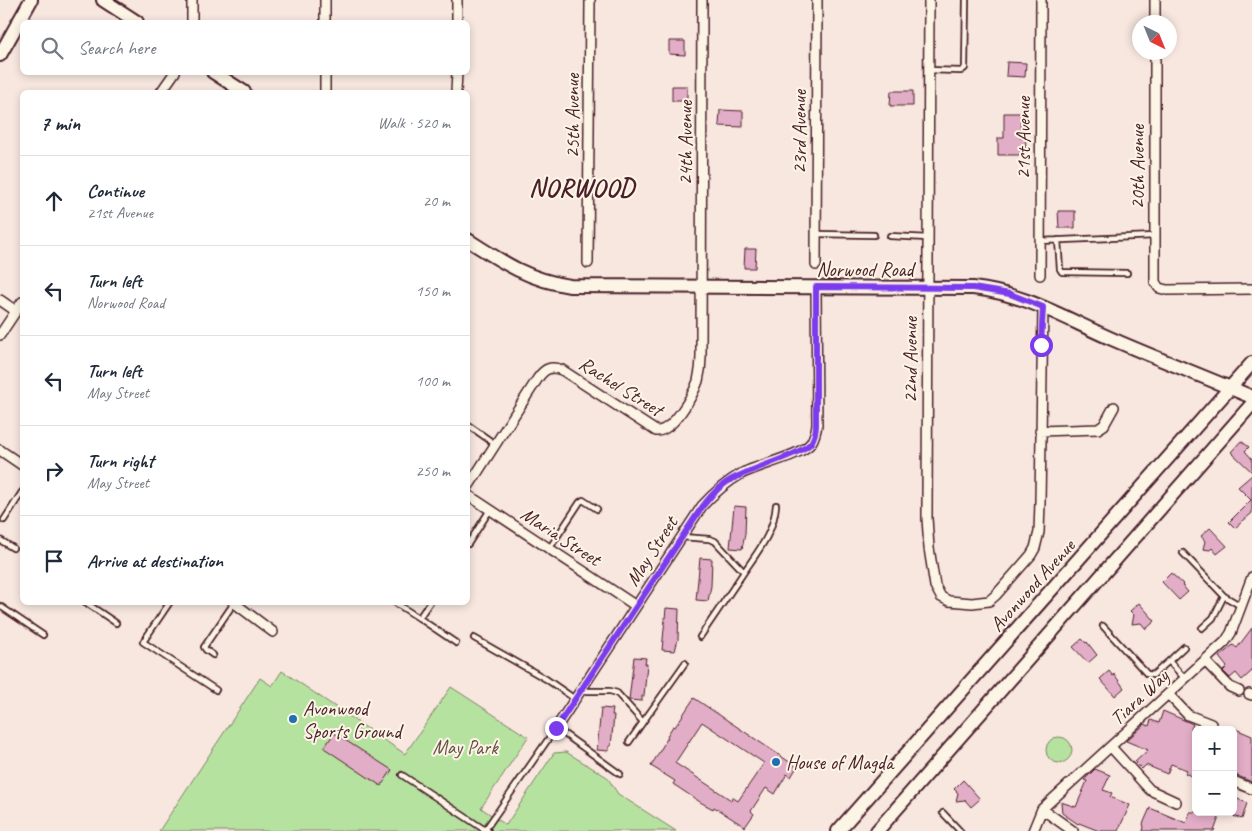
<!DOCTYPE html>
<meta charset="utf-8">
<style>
:root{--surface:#fff;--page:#f2f2f3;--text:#1f2937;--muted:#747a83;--line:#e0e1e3}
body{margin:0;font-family:Caveat,sans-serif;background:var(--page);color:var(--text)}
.controls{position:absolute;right:15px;bottom:15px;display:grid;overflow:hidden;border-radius:8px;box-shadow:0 2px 8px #0003}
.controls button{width:45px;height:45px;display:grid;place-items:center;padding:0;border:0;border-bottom:1px solid var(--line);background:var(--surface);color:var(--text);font:25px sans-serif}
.compass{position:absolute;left:1132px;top:15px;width:45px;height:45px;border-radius:50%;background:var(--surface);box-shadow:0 2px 8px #0003;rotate:137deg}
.stop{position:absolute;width:15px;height:15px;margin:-11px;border:4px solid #7c3aed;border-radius:50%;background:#fff}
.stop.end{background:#7c3aed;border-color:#fff;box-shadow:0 1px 5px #0008}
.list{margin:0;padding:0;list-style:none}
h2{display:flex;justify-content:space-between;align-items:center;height:65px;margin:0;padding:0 20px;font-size:21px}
h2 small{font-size:16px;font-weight:400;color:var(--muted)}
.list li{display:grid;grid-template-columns:32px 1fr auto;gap:15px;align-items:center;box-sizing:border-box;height:90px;padding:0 20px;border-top:1px solid var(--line)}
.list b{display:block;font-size:19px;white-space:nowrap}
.list p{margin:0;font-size:16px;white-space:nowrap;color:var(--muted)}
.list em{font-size:16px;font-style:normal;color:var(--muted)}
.icon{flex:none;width:28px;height:28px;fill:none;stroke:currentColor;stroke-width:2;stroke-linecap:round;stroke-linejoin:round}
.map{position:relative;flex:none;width:1252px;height:831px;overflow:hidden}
.search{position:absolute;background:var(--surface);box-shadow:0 2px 8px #0003;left:20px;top:20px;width:450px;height:55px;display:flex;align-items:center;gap:12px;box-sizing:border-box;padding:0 18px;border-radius:8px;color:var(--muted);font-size:19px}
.panel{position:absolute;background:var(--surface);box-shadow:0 2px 8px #0003;left:20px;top:90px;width:450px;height:515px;border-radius:8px}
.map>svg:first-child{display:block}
.green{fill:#b6e2a0;stroke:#808066}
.building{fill:#e2adc6;stroke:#4a1f2b;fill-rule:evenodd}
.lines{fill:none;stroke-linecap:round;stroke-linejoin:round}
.lane-casing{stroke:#4a1f2b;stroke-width:8}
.street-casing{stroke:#4a1f2b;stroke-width:12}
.secondary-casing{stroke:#4a1f2b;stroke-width:16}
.lane{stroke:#fcf5e5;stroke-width:4.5}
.street{stroke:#fcf5e5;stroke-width:9}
.secondary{stroke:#fcf5e5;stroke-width:12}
.route{stroke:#7c3aed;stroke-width:6}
.poi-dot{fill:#1f6fb2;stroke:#fcf5e5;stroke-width:2}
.labels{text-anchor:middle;stroke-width:4;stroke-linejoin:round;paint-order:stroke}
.street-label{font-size:20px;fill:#4a1f2b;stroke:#fcf5e5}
.poi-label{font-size:20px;fill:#4a1f2b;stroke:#fcf5e5;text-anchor:start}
.park-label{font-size:20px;fill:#655048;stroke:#fcf5e5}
.district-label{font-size:25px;font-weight:bold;letter-spacing:1px;fill:#4a1f2b;stroke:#fcf5e5}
</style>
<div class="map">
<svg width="1252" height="831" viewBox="0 0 1252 831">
<rect width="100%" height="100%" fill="#f7e7df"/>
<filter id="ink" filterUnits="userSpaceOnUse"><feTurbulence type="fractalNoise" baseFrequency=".02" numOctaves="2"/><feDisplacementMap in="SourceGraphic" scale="10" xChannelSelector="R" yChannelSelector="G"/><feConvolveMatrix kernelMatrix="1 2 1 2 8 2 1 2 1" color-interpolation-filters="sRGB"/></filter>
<g filter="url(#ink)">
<!-- green -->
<path class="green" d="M282,671L405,754L451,687L528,737L481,808L506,825L554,753L566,752L607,777L618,794L676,831H159L260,678L272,686Z
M1046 750a13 13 0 1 1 26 0a13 13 0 1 1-26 0Z"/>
<!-- building -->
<path class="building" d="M669,41H685V55L669,54Z
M1007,62L1026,63L1025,77L1006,76Z
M672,86H687V101H672Z
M891,91H913V106H890Z
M720,110L743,111V127L719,126Z
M1004,113H1021L1020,138H1026L1025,155H998V138H1004Z
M1058,211H1075V228H1059Z
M745,249H756L755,268H744Z
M1241,441L1249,447L1245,451L1252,459V472L1231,452Z
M1252,475V513L1235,528L1229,522L1251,500L1238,487Z
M734,506L746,507L745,534L742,549L730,548Z
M1210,528L1227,546L1217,554L1212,548L1210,550L1203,549L1205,541L1201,536Z
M700,558L712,559L711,586L708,601L696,600Z
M1171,573L1183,584L1182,585L1188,592L1179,600L1162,582Z
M1139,603L1155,621L1146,629L1141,623L1132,624L1134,615L1130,611Z
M666,608L679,609L678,639L675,651L662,650Z
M1252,628V671L1242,680L1236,673L1230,678L1223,671L1227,667L1219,657L1233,645L1237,648Z
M1082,639L1086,643L1087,642L1097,655L1088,663L1073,647Z
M634,657L646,658L645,664H647L644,696H642V701L629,700Z
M1109,671L1113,676L1114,674L1124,688L1115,696L1100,679Z
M694,698L797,767L791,777L787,774L775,794L766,788L751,811L754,814L745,827L714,807L713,809L700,802L673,784L675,781L651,766L668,737L667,736L673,726L675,727ZM702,722L764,763L738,801L732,797L731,800L675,763Z
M601,708L613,709L612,715H614L611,746H609V751L597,750Z
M1163,711L1193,724L1191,729L1196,731V778L1185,773L1187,770L1171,764L1167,774L1146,765L1142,769L1135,762L1148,750L1126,741L1145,724L1149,726L1151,720L1159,723Z
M1233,728L1252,736V782L1233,774Z
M334,733L392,770L381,786L324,748Z
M1095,769L1110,775L1103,790L1112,793L1110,797L1130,805L1118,831H1099L1079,823L1078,824L1062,813L1061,802L1076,807L1087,781L1084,780Z
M963,780L980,799L971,807L965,800L956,801L958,793L954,789Z
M1233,797L1247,803L1242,819L1233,816Z
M1150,808L1186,823L1190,812H1221L1214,831H1143L1144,827L1143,824Z"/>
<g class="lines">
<defs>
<path id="lane" d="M928,70L961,71L965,68L966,0
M816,234L874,235
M890,236L928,238
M1058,240L1060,269L1062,272L1127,273
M1040,241L1155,236
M468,425L495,444
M4,520L22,492
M682,537L709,539L715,541L744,572L700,637
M0,540L13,548
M468,544L490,510
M549,549L580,502L583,500L597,509
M1183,553L1224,596L1241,606
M744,572C759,550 774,532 776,505
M85,602L116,623
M170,602L143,642L216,690
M394,602L419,618
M430,602L419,618L456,643
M0,606L43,635
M1103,626L1147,674L1153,675L1169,661L1185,679
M1202,628L1213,618L1224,596
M474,638L546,679L575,699
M213,655L206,650L204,647L234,603
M1169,661L1184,647
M582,691H610L617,693L643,722L685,663
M629,742L643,722
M402,775L485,830
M943,813L960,831
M488,831L485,830L556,728L620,774"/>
<path id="street" d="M929,0L927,518L929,548L935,586L941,597L949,601L972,603L989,601L996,595L1031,555L1035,548L1039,532L1040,502L1043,307
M192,22V0
M325,22V0
M457,22V0
M1155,22V0
M1155,52V282L1159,288L1167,290L1252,289
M161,92L175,72
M325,92V72
M456,92L457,72
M588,263L590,0
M816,265L817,0
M1040,275L1041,0
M0,300L16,311
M0,335L22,302
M1040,431L1098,429L1104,425L1114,407
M0,450L22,465
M468,487L538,378C545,368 551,366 562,370L656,431C673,432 693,395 698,381C700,373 701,365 701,357L702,0
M468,495L636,606
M233,602L273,632
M1205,661L1230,687L1239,691
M1168,694L1188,715L1211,724
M1249,694L1252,695
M556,728L702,506C714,493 725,483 741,474C757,465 801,456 811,443C814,438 816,431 817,425L816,287
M1111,747L1150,790L1176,802
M1233,781L1252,789
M1042,809L1073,831
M1033,831L1042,809L1225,642L1231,633L1252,577"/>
<path id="secondary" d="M103,0L137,22
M0,55L31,0
M213,72L244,92
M468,240C502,262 529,280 570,286L973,288C1026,294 1064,318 1112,339C1158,359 1205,377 1252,397
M838,831L1252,363
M877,831L1252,404"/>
</defs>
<!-- lane casing -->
<use href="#lane" class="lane-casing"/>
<!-- street casing -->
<use href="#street" class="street-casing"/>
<!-- secondary casing -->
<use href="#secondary" class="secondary-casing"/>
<!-- lane -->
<use href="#lane" class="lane"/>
<!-- street -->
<use href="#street" class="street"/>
<!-- secondary -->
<use href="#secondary" class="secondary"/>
</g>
</g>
<g class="lines" filter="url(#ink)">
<!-- route -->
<path class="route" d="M556,728L694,519C703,505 713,491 727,482C745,470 801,455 811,443C814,438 816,431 816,425V287L973,288L1010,294L1043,307L1041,345"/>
</g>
<!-- markers -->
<g class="poi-dot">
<circle cx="293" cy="719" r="5"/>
<circle cx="776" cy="762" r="5"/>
</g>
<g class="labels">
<!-- street labels -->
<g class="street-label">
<text transform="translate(572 116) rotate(-90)" y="7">25th Avenue</text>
<text transform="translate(799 132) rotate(-90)" y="7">23rd Avenue</text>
<text transform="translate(1023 138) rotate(-90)" y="7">21st Avenue</text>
<text transform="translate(685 143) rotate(-90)" y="7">24th Avenue</text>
<text transform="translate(1137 167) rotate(-90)" y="7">20th Avenue</text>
<text x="865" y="276">Norwood Road</text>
<text transform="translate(910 360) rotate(-90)" y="7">22nd Avenue</text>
<text transform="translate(621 386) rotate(32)" y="7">Rachel Street</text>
<text transform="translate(561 536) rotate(33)" y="7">Maria Street</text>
<text transform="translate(651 551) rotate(-57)" y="7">May Street</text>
<text transform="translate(1032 585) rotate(-48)" y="7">Avonwood Avenue</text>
<text transform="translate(1139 697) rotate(-43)" y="7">Tiara Way</text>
</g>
<!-- poi labels -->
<g class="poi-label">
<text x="303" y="715">Avonwood<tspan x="303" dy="23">Sports Ground</tspan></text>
<text x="786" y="769">House of Magda</text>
</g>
<!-- park labels -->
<g class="park-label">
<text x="465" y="754">May Park</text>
</g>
<!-- district labels -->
<g class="district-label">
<text x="582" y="196">NORWOOD</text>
</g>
</g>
</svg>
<div class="controls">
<button>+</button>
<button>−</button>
</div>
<svg class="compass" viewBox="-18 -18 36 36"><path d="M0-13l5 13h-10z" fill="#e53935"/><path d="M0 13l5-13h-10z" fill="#747a83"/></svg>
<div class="stop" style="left:1041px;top:345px"></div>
<div class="stop end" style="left:556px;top:728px"></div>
<div class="search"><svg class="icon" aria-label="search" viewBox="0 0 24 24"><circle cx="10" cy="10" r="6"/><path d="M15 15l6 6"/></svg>Search here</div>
<section class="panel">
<h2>7 min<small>Walk · 520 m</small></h2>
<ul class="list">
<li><svg class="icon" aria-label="ahead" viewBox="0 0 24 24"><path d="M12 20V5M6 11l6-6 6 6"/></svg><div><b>Continue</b><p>21st Avenue</p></div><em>20 m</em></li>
<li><svg class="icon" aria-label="left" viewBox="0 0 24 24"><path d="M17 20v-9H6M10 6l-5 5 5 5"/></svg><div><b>Turn left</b><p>Norwood Road</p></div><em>150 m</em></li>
<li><svg class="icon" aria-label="left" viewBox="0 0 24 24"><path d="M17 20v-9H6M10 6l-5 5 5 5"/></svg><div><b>Turn left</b><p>May Street</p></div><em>100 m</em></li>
<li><svg class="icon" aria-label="right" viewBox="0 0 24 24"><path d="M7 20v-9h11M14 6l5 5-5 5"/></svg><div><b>Turn right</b><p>May Street</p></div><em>250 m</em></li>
<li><svg class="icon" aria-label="arrive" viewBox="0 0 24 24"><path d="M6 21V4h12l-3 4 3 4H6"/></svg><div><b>Arrive at destination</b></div></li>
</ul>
</section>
</div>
